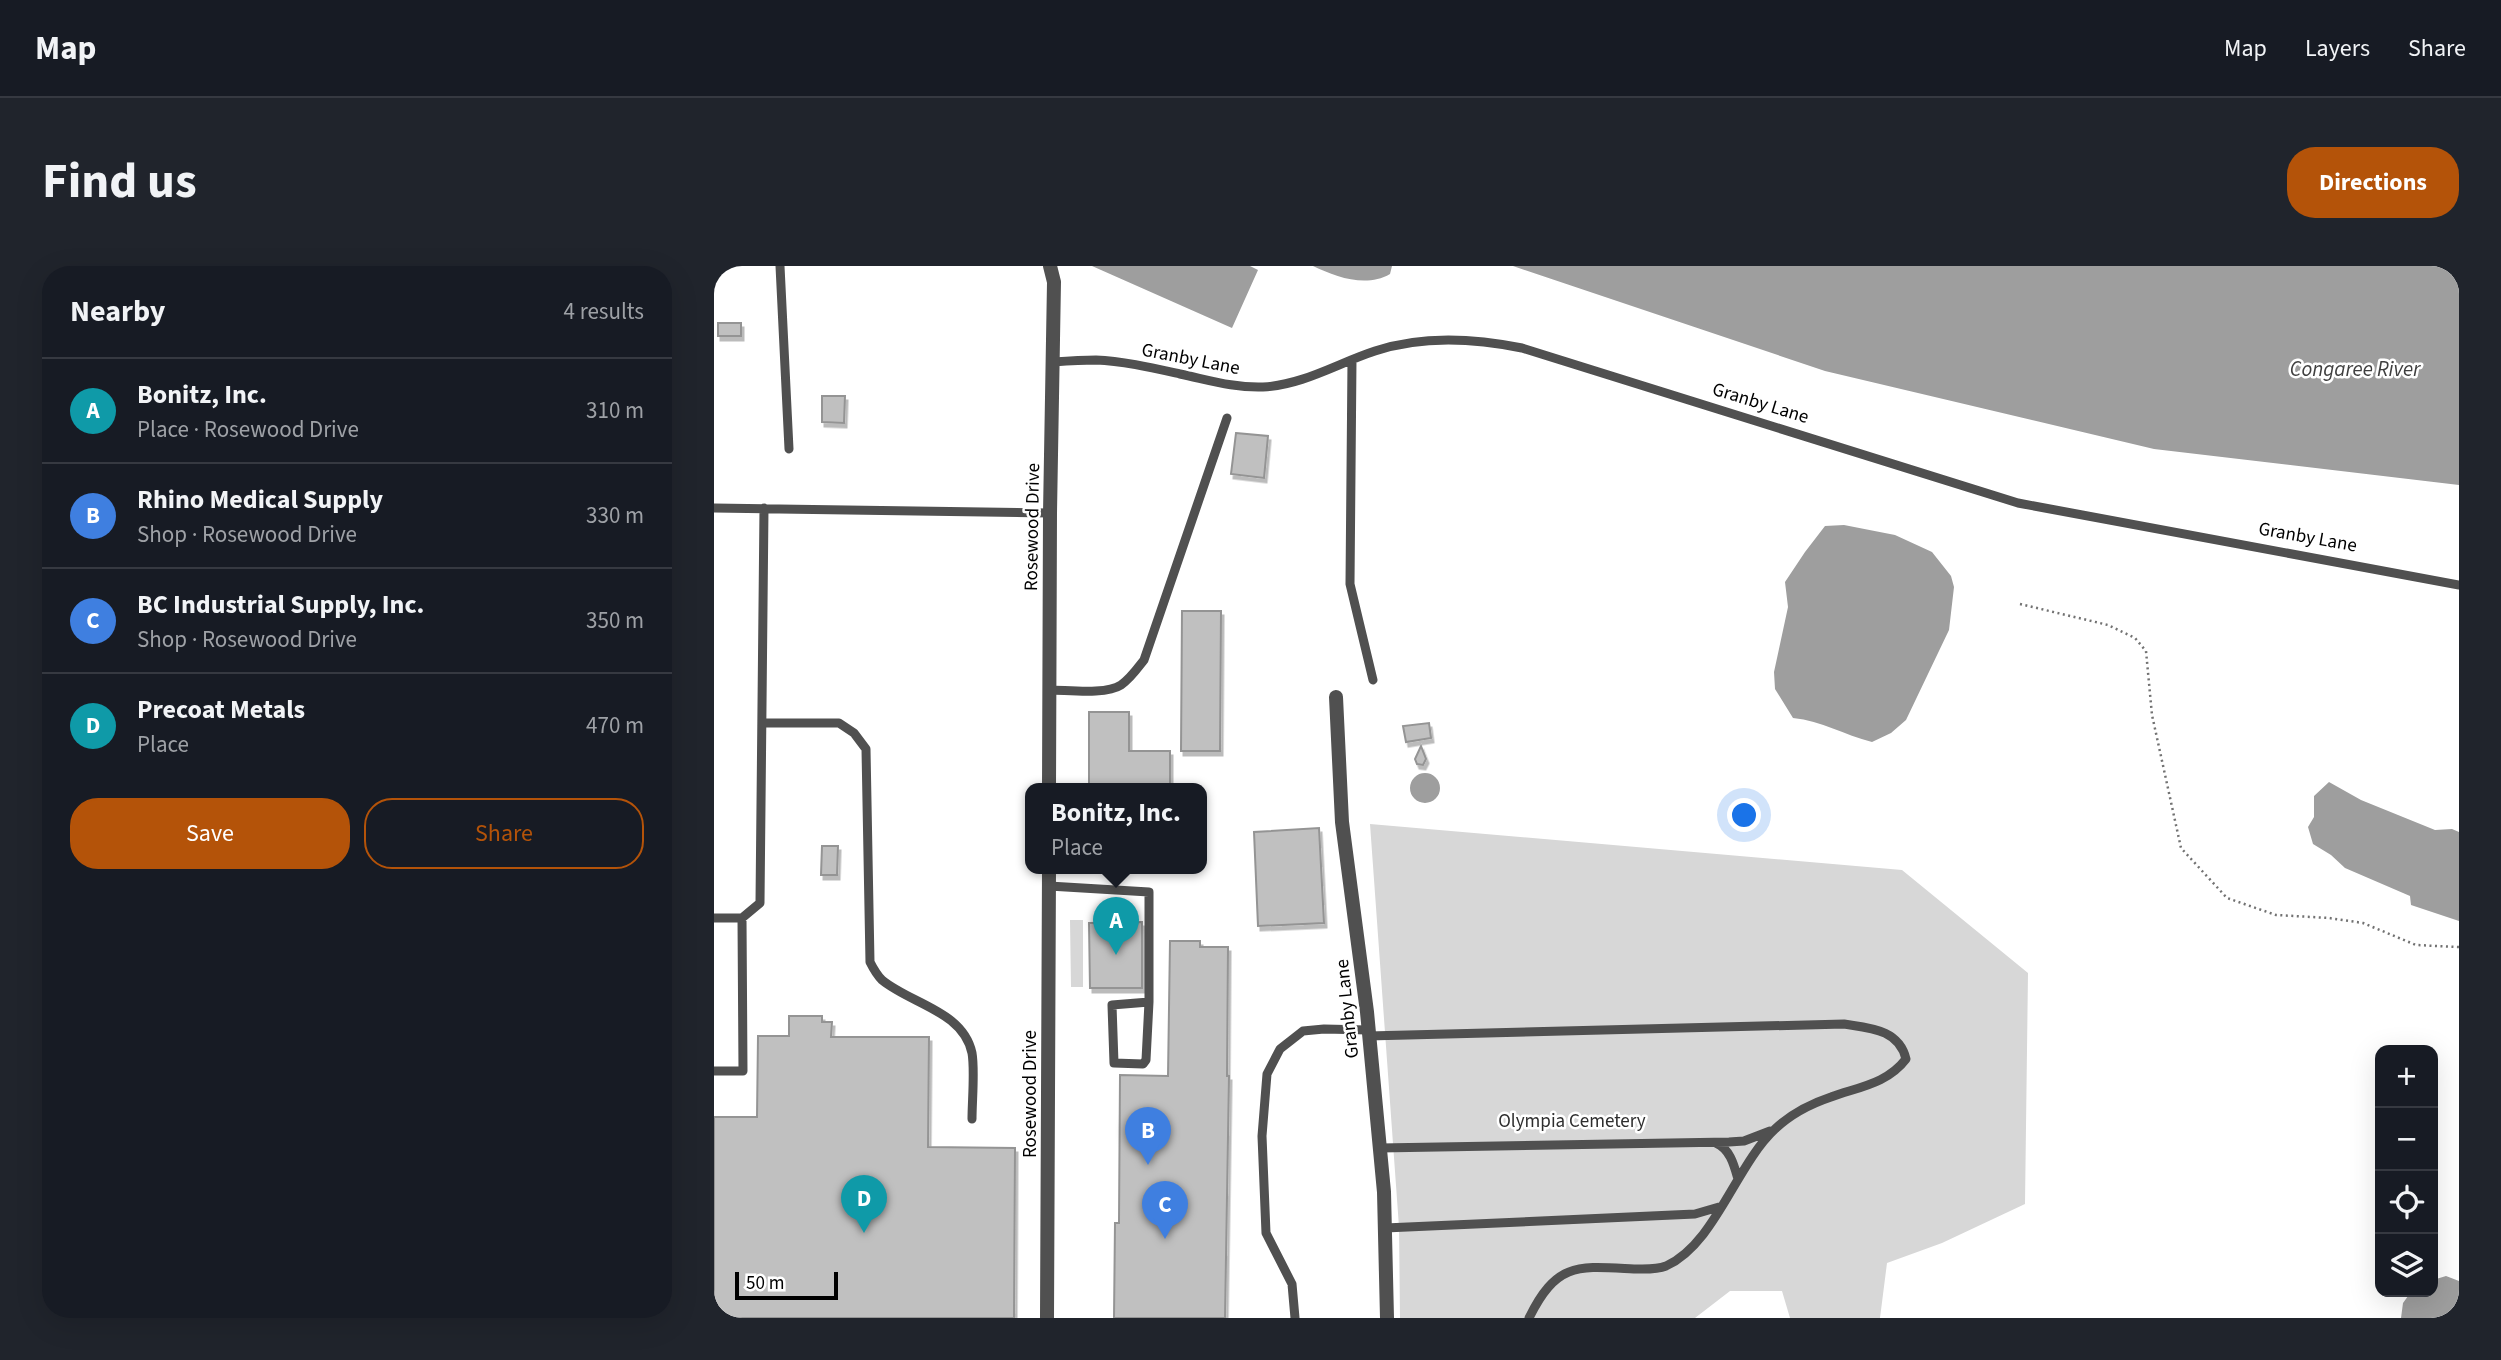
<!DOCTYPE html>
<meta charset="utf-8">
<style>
:root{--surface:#171b24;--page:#20242c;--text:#f1f3f6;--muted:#9ea1a6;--line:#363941;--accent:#b45309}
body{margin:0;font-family:"Source Sans 3",sans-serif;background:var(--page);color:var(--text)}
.controls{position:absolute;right:21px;bottom:21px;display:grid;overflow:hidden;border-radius:14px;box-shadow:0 7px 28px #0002}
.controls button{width:63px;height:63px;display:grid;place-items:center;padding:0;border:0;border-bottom:2px solid var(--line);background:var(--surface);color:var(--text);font:35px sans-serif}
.scale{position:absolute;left:21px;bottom:18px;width:103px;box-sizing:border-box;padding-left:7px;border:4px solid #000;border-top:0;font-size:19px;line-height:24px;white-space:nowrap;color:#000;-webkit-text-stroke:5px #fff;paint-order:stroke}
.you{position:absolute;left:1031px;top:550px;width:24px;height:24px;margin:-18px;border:5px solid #fff;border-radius:50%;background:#1a73e8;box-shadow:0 0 0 10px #1a73e833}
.badge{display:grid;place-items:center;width:46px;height:46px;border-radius:50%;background:var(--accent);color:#fff;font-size:23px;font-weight:700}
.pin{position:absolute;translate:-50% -58px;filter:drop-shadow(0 2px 4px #0008)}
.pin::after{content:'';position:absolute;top:37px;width:24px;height:21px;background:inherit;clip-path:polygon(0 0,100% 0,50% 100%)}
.popup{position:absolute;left:311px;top:517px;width:182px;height:91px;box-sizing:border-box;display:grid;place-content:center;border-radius:14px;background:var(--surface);filter:drop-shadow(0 2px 5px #0005);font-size:23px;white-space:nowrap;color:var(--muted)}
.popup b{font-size:26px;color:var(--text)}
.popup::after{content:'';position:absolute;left:50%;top:100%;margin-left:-14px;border:14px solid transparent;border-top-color:var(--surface)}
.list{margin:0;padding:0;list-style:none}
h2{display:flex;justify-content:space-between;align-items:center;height:91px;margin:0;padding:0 28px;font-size:30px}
h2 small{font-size:23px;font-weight:400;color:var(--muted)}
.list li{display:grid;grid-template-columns:46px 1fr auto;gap:21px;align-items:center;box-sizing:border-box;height:105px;padding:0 28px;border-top:2px solid var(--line)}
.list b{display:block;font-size:26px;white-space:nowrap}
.list p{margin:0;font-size:23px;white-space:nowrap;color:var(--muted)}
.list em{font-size:23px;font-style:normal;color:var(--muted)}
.actions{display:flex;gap:14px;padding:21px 28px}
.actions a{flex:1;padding:16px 0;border:2px solid var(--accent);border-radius:28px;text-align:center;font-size:24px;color:var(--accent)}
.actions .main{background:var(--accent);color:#fff}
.icon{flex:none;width:38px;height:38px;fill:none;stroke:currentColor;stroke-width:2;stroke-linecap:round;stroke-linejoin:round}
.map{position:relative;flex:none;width:1745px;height:1052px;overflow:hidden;border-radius:28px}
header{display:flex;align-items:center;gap:42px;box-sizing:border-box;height:98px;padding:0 35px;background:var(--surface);border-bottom:2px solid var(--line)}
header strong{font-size:33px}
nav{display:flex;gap:38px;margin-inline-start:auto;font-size:24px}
.intro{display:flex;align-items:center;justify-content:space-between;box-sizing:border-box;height:168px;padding:0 42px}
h1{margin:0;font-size:49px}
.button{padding:18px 32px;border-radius:28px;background:var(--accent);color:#fff;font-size:24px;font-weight:700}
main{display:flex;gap:42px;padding:0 42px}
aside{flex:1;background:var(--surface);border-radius:28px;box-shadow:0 7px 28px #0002}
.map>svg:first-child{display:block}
.green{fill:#d7d7d7}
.water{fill:#9e9e9e}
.building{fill:#c0c0c0;stroke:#949494;stroke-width:2;filter:url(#shadow)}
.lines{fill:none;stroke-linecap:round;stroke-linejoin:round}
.path{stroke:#727272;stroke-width:2.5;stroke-dasharray:2 3.5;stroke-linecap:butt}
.lane{stroke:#505050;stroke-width:9}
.street{stroke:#505050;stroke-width:14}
.labels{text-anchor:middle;stroke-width:5;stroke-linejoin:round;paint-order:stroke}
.street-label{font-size:19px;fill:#000;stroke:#fff}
.park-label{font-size:19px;fill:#2e2e2e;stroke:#fff}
.water-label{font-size:21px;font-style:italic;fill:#3f3f3f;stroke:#fff}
</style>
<header>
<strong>Map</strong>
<nav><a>Map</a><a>Layers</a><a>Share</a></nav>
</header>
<div class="intro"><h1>Find us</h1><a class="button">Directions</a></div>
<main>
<aside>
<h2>Nearby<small>4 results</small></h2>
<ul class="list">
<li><span class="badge" style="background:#0f9aa8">A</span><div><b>Bonitz, Inc.</b><p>Place · Rosewood Drive</p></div><em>310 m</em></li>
<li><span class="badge" style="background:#3f7fe0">B</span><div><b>Rhino Medical Supply</b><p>Shop · Rosewood Drive</p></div><em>330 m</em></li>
<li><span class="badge" style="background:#3f7fe0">C</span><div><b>BC Industrial Supply, Inc.</b><p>Shop · Rosewood Drive</p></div><em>350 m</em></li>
<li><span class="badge" style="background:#0f9aa8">D</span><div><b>Precoat Metals</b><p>Place</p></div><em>470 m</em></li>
</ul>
<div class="actions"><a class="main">Save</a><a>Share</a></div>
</aside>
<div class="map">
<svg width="1745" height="1052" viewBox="0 0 1745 1052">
<defs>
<filter id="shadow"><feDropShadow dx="2.5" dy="4.5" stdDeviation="0" flood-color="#0004"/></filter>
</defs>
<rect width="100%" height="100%" fill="#fff"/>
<!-- green -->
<path class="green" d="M656,558L1188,604L1314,707L1311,938L1228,977L1173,997L1166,1052H1076L1068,1025H1016L981,1052H686L685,961Z
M356,654H369V721H357Z"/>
<!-- water -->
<path class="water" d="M378,0H536L544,4L518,62Z
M599,0H678L676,8C652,22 622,11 599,0Z
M799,0H1745V219L1440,183L1111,105Z
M1130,259L1181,269L1218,286L1237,310L1240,321L1235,364L1192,454L1177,467L1158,476C1130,469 1108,455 1079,452L1061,423L1060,406L1074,341L1071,316L1091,286L1111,260Z
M696 522a15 15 0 1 1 30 0a15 15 0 1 1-30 0Z
M1615,516L1647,534L1721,564L1738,563L1745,566V655L1697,639L1696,630L1631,602L1617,589L1599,578L1594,561L1600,551V530Z
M1732,1010L1745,1015V1052H1687L1689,1037L1697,1026H1719V1014Z"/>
<!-- building -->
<path class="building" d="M4,57H27V70H4Z
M108,130H131L130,157L108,156Z
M522,167L554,170L550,212L517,208Z
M468,345H507L506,485H467Z
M375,446H415V485H456V523H375Z
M715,457L717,472L692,476L689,460Z
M707,480L712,493L709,499L703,498L701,493Z
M605,562L610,657L544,660L540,566Z
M108,580H124L123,609H107Z
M428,656V722H376L375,657Z
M456,675H486V681H514L513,810H515L511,1052H400L401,957H405L406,809L454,810Z
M75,750H108V756H118L117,771H215L214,881L301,882L300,1052H0V851H43L44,770H75Z"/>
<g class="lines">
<!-- path -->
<path class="path" d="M1306,338L1394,359L1421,372L1432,385L1438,449L1467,582L1513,632L1562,649L1615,652L1649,657L1702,679L1745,681"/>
<!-- lane -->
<path class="lane" d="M66,0L75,183
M638,94L636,318L659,414
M339,96C353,95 368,94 382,94C409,95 439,102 466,108C495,114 520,122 549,121C589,119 624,97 661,85C709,69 759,72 808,82L1304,237L1745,319
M0,242L336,247
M335,424C354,424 392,429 407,419C416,413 423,403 430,394L513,152
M49,457H125L140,467L152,483L156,696C159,702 163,709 168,714C197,738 249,745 258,787C261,804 258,835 258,853
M335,620L435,626V736L432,794L429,798L400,797L398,739L435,736
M0,652H28
M654,770L1130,758C1155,762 1185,763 1192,793C1173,818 1144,821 1117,831C1096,838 1077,848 1061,863C1022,899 1001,978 952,1000C942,1004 931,1003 920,1003C865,1000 843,995 815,1052
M0,805H29L28,652L46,637L50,242
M1002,877C1016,883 1020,899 1024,913
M666,882L1015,876L1030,875L1056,865
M671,962L981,948L1005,941
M581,1052L578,1018L552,967L548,870L553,808L566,783L589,765L610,763L654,764"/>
<!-- street -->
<path class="street" d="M622,431L628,556L653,746L670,926L673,1052
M335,523L336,247L340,16L336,0
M333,1052L335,603"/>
</g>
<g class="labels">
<!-- street labels -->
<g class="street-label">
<text transform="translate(477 92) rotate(11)" y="7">Granby Lane</text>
<text transform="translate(1047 136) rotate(17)" y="7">Granby Lane</text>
<text transform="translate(317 261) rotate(-89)" y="7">Rosewood Drive</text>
<text transform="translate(1594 270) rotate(10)" y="7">Granby Lane</text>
<text transform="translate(632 743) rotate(-96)" y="7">Granby Lane</text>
<text transform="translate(315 828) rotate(-90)" y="7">Rosewood Drive</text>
</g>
<!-- park labels -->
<g class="park-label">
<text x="858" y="861">Olympia Cemetery</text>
</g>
<!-- water labels -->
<g class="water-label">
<text x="1641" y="110">Congaree River</text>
</g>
</g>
</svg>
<div class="controls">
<button>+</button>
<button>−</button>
<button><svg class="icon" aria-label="locate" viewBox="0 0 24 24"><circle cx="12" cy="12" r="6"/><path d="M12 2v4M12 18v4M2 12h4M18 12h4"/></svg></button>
<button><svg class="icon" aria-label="layers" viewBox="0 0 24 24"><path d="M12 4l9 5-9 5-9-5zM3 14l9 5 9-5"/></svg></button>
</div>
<div class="scale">50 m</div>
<div class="you"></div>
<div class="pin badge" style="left:402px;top:689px;background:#0f9aa8">A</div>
<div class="popup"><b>Bonitz, Inc.</b>Place</div>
<div class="pin badge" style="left:434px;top:899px;background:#3f7fe0">B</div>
<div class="pin badge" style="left:451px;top:973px;background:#3f7fe0">C</div>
<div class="pin badge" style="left:150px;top:967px;background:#0f9aa8">D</div>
</div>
</main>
